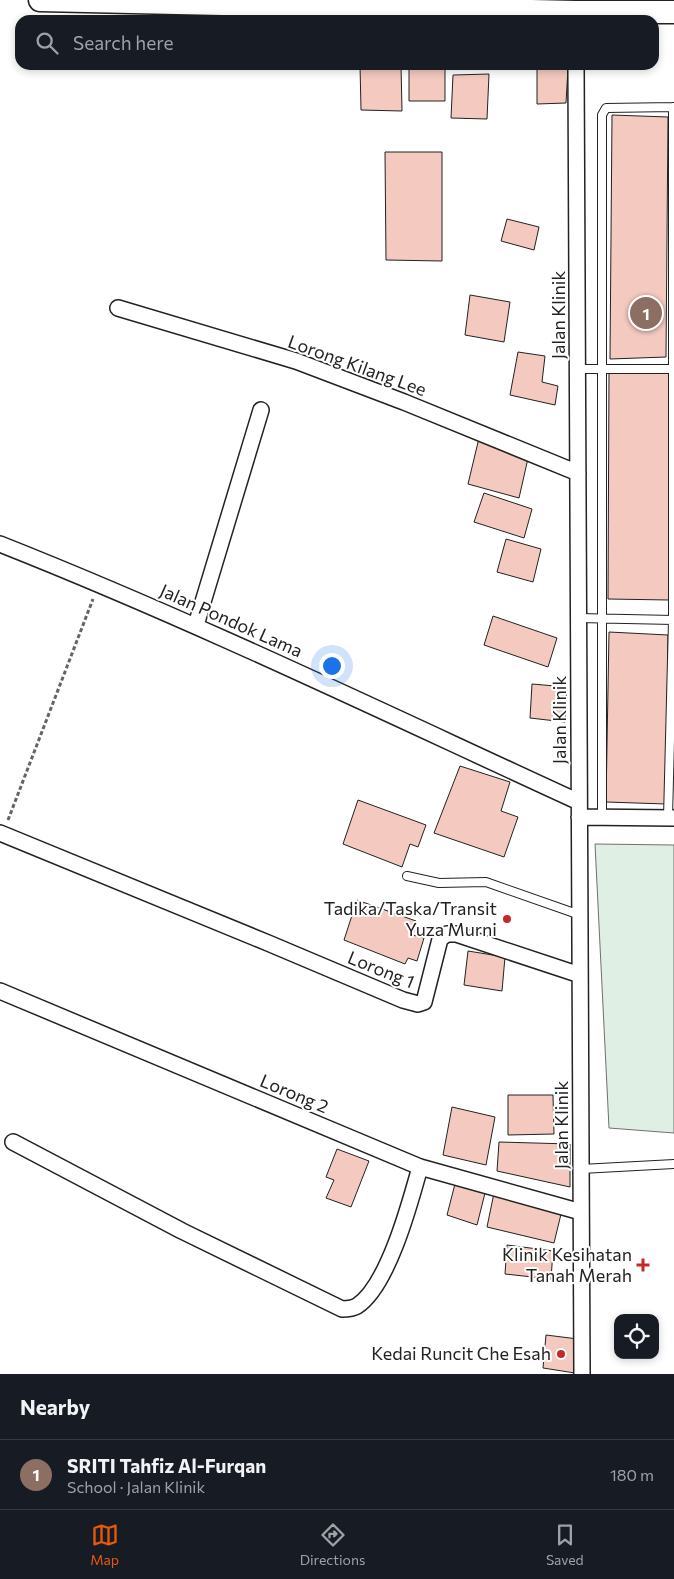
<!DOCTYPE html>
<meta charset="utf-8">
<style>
:root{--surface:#171b24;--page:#20242c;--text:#f1f3f6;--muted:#9ea1a6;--line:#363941;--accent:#ea580c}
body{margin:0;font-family:Commissioner,sans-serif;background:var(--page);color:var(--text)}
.controls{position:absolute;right:15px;bottom:15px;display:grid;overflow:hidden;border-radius:10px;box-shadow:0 2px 8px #0003}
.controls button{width:45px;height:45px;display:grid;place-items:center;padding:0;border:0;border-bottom:1px solid var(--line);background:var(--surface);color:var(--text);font:25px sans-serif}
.you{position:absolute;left:331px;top:665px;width:18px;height:18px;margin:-12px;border:4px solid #fff;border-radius:50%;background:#1a73e8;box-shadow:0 0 0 8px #1a73e833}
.badge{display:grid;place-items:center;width:32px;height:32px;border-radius:50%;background:var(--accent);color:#fff;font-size:16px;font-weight:700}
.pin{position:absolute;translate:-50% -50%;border:2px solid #fff;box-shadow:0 1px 5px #0006}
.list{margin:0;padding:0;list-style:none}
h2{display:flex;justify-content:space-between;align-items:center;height:65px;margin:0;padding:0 20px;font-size:21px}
h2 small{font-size:16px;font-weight:400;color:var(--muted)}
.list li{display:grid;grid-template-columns:32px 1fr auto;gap:15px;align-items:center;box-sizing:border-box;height:70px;padding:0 20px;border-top:1px solid var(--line)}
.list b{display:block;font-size:19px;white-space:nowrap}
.list p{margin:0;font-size:16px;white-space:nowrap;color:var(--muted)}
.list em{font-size:16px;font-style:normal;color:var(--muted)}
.icon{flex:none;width:28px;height:28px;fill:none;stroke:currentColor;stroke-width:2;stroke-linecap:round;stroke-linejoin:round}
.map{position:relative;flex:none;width:674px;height:1374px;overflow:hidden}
.search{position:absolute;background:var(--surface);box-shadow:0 2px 8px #0003;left:15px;right:15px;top:15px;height:55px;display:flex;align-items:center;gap:12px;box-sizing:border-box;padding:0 18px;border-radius:15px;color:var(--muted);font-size:19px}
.sheet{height:135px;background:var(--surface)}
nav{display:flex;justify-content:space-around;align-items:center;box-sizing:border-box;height:70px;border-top:1px solid var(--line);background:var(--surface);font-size:14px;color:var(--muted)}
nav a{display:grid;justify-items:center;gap:2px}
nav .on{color:var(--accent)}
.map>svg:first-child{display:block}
.green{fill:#e0efe3;stroke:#6f6f6f}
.building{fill:#f3c9c0;stroke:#222}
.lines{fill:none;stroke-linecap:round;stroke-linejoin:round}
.lane-casing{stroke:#222;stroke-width:10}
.street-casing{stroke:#222;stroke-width:18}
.secondary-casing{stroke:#222;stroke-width:25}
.path{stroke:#646464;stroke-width:3;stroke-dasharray:4 2.5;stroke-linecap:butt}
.lane{stroke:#fff;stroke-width:8}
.street{stroke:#fff;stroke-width:15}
.secondary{stroke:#fff;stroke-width:22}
.poi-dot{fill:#c62828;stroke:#fff;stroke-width:2}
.labels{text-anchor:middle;stroke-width:4;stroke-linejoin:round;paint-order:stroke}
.street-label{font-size:18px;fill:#222;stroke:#fff}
.poi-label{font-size:18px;fill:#222;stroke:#fff;text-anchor:end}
</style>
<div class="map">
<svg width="674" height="1374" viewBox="0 0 674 1374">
<rect width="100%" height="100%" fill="#fff"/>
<!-- green -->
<path class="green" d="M595,844L674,845V1133L609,1128Z"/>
<!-- building -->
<path class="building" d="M360,65H401L402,111L361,110Z
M409,65H445V101H409Z
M537,68H568L566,103L537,104Z
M489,74L487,119L451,118L453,75Z
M612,115L668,117L666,357L610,359Z
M385,152H442V261L386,260Z
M507,219L539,227L534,250L501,241Z
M470,295L510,302L504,342L465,335Z
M518,352L545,356L542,382L558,386L555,405L510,395Z
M609,372H669V600L608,599Z
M479,438L529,454L519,498L468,484Z
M484,493L532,509L524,538L474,522Z
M506,539L541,549L533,582L497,572Z
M493,616L557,638L548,667L484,645Z
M609,632L668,635L666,804L606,802Z
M532,684L567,687L565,722L530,718Z
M460,766L510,782L501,811L518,817L504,857L434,833Z
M358,800L426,825L418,847L410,844L402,867L343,844Z
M357,900L416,921L413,935L424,938L417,961L408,958L405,964L344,940Z
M468,951L505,957L502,991L464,985Z
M508,1095H553L554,1134L508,1135Z
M452,1107L495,1117L486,1165L443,1155Z
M499,1142L570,1144V1187L497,1171Z
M337,1149L369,1161L351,1207L326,1198L334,1180L326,1177Z
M456,1180L486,1189L477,1225L447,1215Z
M494,1193L562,1210L554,1243L487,1227Z
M507,1245L553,1251L551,1279L505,1274Z
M546,1335L578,1339L575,1373L543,1368Z"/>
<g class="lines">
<defs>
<path id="lane" d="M577,369H674
M578,618L674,620
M602,817V115L606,108L674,107
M668,818L673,620V107
M407,876L439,883L486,882L580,915
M581,1169L674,1164"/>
<path id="street" d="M576,65L582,1374
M118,308L296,361L404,402L578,473
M0,544C197,622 387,714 579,802
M196,625L261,410
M579,817L674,818
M0,833L268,943L403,1000L418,1004L424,1002L440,939L447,934H456L580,975
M0,991L420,1167L581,1212
M13,1142L182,1231L342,1309C347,1309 352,1309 357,1306C388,1286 410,1203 420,1167"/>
<path id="secondary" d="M40,0L576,12H674"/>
</defs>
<!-- lane casing -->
<use href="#lane" class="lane-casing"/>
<!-- street casing -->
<use href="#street" class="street-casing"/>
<!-- secondary casing -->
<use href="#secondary" class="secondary-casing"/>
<!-- path -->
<path class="path" d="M8,820L93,599"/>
<!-- lane -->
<use href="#lane" class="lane"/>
<!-- street -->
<use href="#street" class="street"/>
<!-- secondary -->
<use href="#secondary" class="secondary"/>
</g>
<!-- markers -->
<g class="poi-dot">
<circle cx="507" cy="919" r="5"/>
<path d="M640.5 1257.5h5v5h5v5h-5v5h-5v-5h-5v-5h5z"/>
<circle cx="561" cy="1354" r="5"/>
</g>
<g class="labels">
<!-- street labels -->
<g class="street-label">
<text transform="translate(559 315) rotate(-90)" y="6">Jalan Klinik</text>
<text transform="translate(357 366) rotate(20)" y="6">Lorong Kilang Lee</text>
<text transform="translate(231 621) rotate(24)" y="6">Jalan Pondok Lama</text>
<text transform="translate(560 720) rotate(-90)" y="6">Jalan Klinik</text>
<text transform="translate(381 970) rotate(22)" y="6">Lorong 1</text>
<text transform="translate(294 1094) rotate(23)" y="6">Lorong 2</text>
<text transform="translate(562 1125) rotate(-90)" y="6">Jalan Klinik</text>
</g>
<!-- poi labels -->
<g class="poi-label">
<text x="497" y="915">Tadika/Taska/Transit<tspan x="497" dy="21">Yuza Murni</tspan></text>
<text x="632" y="1261">Klinik Kesihatan<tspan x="632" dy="21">Tanah Merah</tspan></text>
<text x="551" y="1360">Kedai Runcit Che Esah</text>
</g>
</g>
</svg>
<div class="controls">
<button><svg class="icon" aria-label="locate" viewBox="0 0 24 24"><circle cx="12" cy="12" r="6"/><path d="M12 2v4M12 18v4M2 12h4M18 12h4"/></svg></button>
</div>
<div class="you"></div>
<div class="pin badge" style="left:646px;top:313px;background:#8d6e63">1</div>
<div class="search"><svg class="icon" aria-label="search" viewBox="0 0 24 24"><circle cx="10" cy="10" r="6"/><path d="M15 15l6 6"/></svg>Search here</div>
</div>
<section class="sheet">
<h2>Nearby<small></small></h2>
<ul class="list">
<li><span class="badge" style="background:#8d6e63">1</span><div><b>SRITI Tahfiz Al-Furqan</b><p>School · Jalan Klinik</p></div><em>180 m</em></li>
</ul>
</section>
<nav>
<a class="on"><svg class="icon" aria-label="map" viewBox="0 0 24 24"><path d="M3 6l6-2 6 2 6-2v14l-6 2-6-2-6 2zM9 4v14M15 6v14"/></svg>Map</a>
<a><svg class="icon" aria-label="directions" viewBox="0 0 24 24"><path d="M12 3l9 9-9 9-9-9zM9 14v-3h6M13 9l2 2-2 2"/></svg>Directions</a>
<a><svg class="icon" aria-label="saved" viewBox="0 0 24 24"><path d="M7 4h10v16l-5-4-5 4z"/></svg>Saved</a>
</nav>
